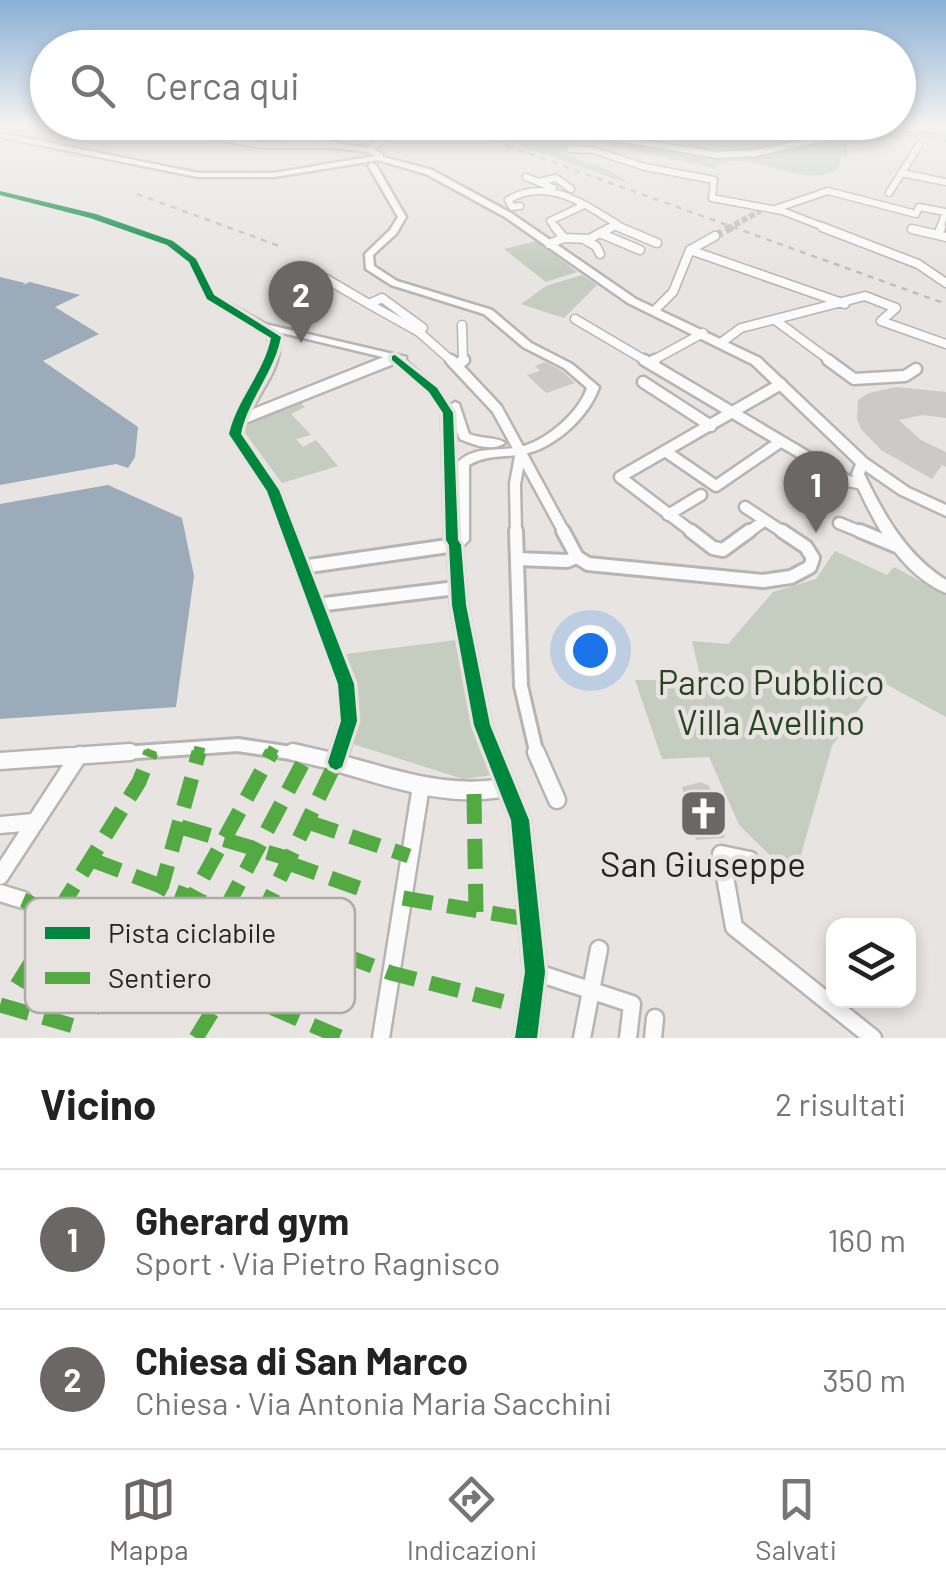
<!DOCTYPE html>
<html lang="it">
<meta charset="utf-8">
<style>
:root{--surface:#fff;--page:#f2f2f2;--text:#222;--muted:#767676;--line:#e0e0e0;--accent:#6a6766}
body{margin:0;font-family:Barlow,sans-serif;background:var(--page);color:var(--text)}
.controls{position:absolute;right:30px;bottom:30px;display:grid;overflow:hidden;border-radius:20px;box-shadow:0 5px 15px #0003}
.controls button{width:90px;height:90px;display:grid;place-items:center;padding:0;border:0;border-bottom:2px solid var(--line);background:var(--surface);color:var(--text);font:50px sans-serif}
.you{position:absolute;left:590px;top:650px;width:35px;height:35px;margin:-25px;border:8px solid #fff;border-radius:50%;background:#1a73e8;box-shadow:0 0 0 15px #1a73e833}
.badge{display:grid;place-items:center;width:65px;height:65px;border-radius:50%;background:var(--accent);color:#fff;font-size:32px;font-weight:700}
.pin{position:absolute;translate:-50% -82px;filter:drop-shadow(0 2px 5px #0008)}
.pin::after{content:'';position:absolute;top:52px;width:35px;height:30px;background:inherit;clip-path:polygon(0 0,100% 0,50% 100%)}
.list{margin:0;padding:0;list-style:none}
h2{display:flex;justify-content:space-between;align-items:center;height:130px;margin:0;padding:0 40px;font-size:42px}
h2 small{font-size:32px;font-weight:400;color:var(--muted)}
.list li{display:grid;grid-template-columns:65px 1fr auto;gap:30px;align-items:center;box-sizing:border-box;height:140px;padding:0 40px;border-top:2px solid var(--line)}
.list b{display:block;font-size:38px;white-space:nowrap}
.list p{margin:0;font-size:32px;white-space:nowrap;color:var(--muted)}
.list em{font-size:32px;font-style:normal;color:var(--muted)}
.icon{flex:none;width:55px;height:55px;fill:none;stroke:currentColor;stroke-width:2;stroke-linecap:round;stroke-linejoin:round}
.map{position:relative;flex:none;width:946px;height:1038px;overflow:hidden}
.search{position:absolute;background:var(--surface);box-shadow:0 5px 15px #0003;left:30px;right:30px;top:30px;height:110px;display:flex;align-items:center;gap:25px;box-sizing:border-box;padding:0 35px;border-radius:55px;color:var(--muted);font-size:38px}
.sheet{height:410px;background:var(--surface)}
nav{display:flex;justify-content:space-around;align-items:center;box-sizing:border-box;height:140px;border-top:2px solid var(--line);background:var(--surface);font-size:28px;color:var(--muted)}
nav a{display:grid;justify-items:center;gap:5px}
nav .on{color:var(--accent)}
.map>svg:first-child{display:block}
.green{fill:#c5cdc1}
.water{fill:#9babb9}
.building{fill:#cbcac9}
.lines{fill:none;stroke-linecap:round;stroke-linejoin:round}
.minor-tunnel-far1{stroke:#c0bebc;stroke-width:6;stroke-dasharray:6 2.5;stroke-linecap:butt}
.minor-tunnel{stroke:#c0bebc;stroke-width:8;stroke-dasharray:8 4;stroke-linecap:butt}
.minor-far4-casing{stroke:#b7b5b3;stroke-width:9}
.minor-far3-casing{stroke:#b7b5b3;stroke-width:11}
.minor-far2-casing{stroke:#b7b5b3;stroke-width:15}
.minor-far1-casing{stroke:#b7b5b3;stroke-width:18}
.minor-casing{stroke:#b7b5b3;stroke-width:21}
.tertiary-casing{stroke:#b7b5b3;stroke-width:5}
.secondary-casing{stroke:#b7b5b3;stroke-width:5}
.primary-casing{stroke:#b7b5b3;stroke-width:4}
.minor-far4{stroke:#fbfbfb;stroke-width:6}
.minor-far3{stroke:#fbfbfb;stroke-width:8}
.minor-far2{stroke:#fbfbfb;stroke-width:10}
.minor-far1{stroke:#fbfbfb;stroke-width:12}
.minor{stroke:#fbfbfb;stroke-width:16}
.tertiary{fill:#fbfbfb;fill-rule:evenodd}
.secondary{fill:#fbfbfb;fill-rule:evenodd}
.primary{fill:#fbfbfb;fill-rule:evenodd}
.rail{stroke:#bebebd;stroke-width:2.5;stroke-dasharray:6 6;stroke-linecap:butt}
.quiet-far1{stroke:#53aa43;stroke-width:11;stroke-dasharray:22 11;stroke-linecap:butt}
.quiet{stroke:#53aa43;stroke-width:15;stroke-dasharray:30 15;stroke-linecap:butt}
.cycleway-casing{stroke:#e8e3e1;stroke-width:7}
.cycleway{fill:#00873e;fill-rule:evenodd}
.labels{text-anchor:middle;stroke-width:9;stroke-linejoin:round;paint-order:stroke}
.near-park-label{font-size:35px;fill:#264621;stroke:#e8e3e1}
.near-poi-label{font-size:35px;fill:#262423;stroke:#e8e3e1}
.key{fill:#e8e3e1;stroke:#aeaaa8;stroke-width:2.5}
.key-label{font-size:28px;fill:#262423}
</style>
<div class="map">
<svg width="946" height="1038" viewBox="0 0 946 1038">
<rect width="100%" height="100%" fill="#e7e4e2"/>
<!-- green -->
<path class="green" d="M461,125H513L716,157L776,152L888,128L946,131V143L911,136L846,145L848,156H842L838,169C801,192 746,144 714,168L582,140L560,152L610,171L633,185Z
M538,125H877L766,148L721,153Z
M537,241L577,272L546,282L504,249Z
M582,275L597,285L564,318L521,304L546,286Z
M300,402L305,407L291,414L311,435L296,439L303,447L316,440L338,466L282,483L243,430L250,417Z
M835,551L887,575L894,567L946,595V717L880,681L832,746L794,879L739,825L709,757L662,759L635,680H701L692,641L728,644L773,592L816,579Z
M456,640L477,742L493,775L463,779L353,744L357,703L346,654Z"/>
<!-- water -->
<path class="water" d="M0,277L25,283L23,285L30,282L80,295L55,307L99,334L43,361L138,427L135,457L128,468L116,464L0,485Z
M108,485L182,518L194,576L176,707L0,719V504Z"/>
<!-- building -->
<path class="building" d="M545,362L562,371L575,383L546,393L527,375L540,371L535,366Z
M896,387L946,392V418L922,415L899,420L921,440L946,452V467L942,465L932,479L881,450L861,429L857,419L858,400L869,393Z
M701,782L709,786L725,838L696,840L682,787Z"/>
<g class="lines">
<!-- minor-tunnel-far1 -->
<path class="minor-tunnel-far1" d="M727,229L760,211"/>
<!-- minor-tunnel -->
<path class="minor-tunnel" d="M715,236L732,227"/>
<defs>
<path id="minor-far4" d="M146,125L262,145H335
M322,144L333,136L332,125
M570,149L592,150L645,167L714,180L712,198L782,211L829,229
M370,150L400,125
M901,173L946,182
M526,177L553,188
M538,182L556,178L571,189
M889,193L919,145
M520,206L512,207L508,200C548,177 582,203 617,224L607,229
M778,208L828,191L916,214L919,207L945,212L940,229
M617,226L625,229
M557,229L550,221L582,206"/>
<path id="minor-far3" d="M619,227L657,243
M822,227L918,264L946,283
M941,227L938,235L946,237
M912,229L938,235
M602,234L640,250
M564,238L589,239L612,227
M585,240L596,246L600,254
M549,244L564,238L555,227
M690,250L845,304
M311,270L369,304
M382,298L423,328L419,332L369,304Z
M654,311L673,292L690,250L715,236
M575,319L648,362
M775,320L832,362
M462,325L463,362
M419,332L453,362
M722,342L741,328L865,296L896,308L881,321L946,344
M384,362L395,358
M650,362L703,333"/>
<path id="minor-far2" d="M451,360L497,409L565,534
M644,360L848,481L863,484
M828,360L854,379L905,376L916,369
M649,363L655,360
M457,364L464,360
M643,382L711,426
M237,421L390,360
M665,451L716,486L780,442
M745,507L786,534
M668,515L701,495
M839,523L866,534
M516,534L515,484L521,451
M695,534L620,477L781,384
M746,534L765,520"/>
<path id="minor-far1" d="M516,531L521,686L537,755
M563,531L577,557
M691,531L713,548L723,550L749,531
M860,531L899,547
M518,559L567,561L577,557L588,564L763,581L791,577L810,567L813,558L806,547L782,531
M302,567L455,545
M317,605L456,588
M93,755L238,745L304,755"/>
<path id="minor" d="M293,752L336,762
M536,752L557,800
M0,761L130,752
M0,825L34,822
M750,860L721,854L734,927L873,1038
M0,876L79,755
M0,893L23,900
M535,972L632,1004L628,1038
M381,1038L421,786
M582,1038L599,949
M653,1038L655,1018"/>
<path id="tertiary" d="M372,163L376,165L406,217L396,234L373,255L374,266L397,281L492,310L531,343L572,364L599,387C589,417 555,448 524,454C504,458 487,454 469,465V540L462,547L467,605L491,725L530,820L546,972L538,1038H514L524,972L510,820L501,797C444,806 391,787 336,771L330,768L327,762L340,721L338,684L267,491L229,434C238,399 276,371 268,334L207,299L189,262L167,245L90,218L0,195V191L96,214L173,241L196,259L214,295L265,324L406,357V361L437,388L449,406L455,402L459,404L469,434C481,439 498,437 505,443C492,452 474,445 460,439L454,424L456,474L457,463C476,444 500,453 524,446C549,438 579,412 587,388L564,368L523,347L484,314L391,285L366,269L365,254L390,230L398,217L368,165ZM278,332L391,359L429,392L442,413L445,540L448,545L451,605L473,725L495,780C444,787 395,770 347,757L358,721L354,684L280,490L241,434C250,398 287,371 278,332Z
M862,458L868,462L864,474C884,515 906,555 946,580V593C898,573 872,519 852,474L858,459Z"/>
<path id="secondary" d="M200,125L370,148L383,154V157L432,170L511,213L636,299L760,358L867,459L909,488L946,505V516L899,494L857,465L752,364L628,303L505,217L426,174L378,160L274,177H198L0,137V133L198,173H274L375,156L368,152L227,134Z"/>
<path id="primary" d="M521,125H538L718,152L756,150L874,125L946,126V132L874,130L756,156L718,158Z"/>
</defs>
<!-- minor-far4 casing -->
<use href="#minor-far4" class="minor-far4-casing"/>
<!-- minor-far3 casing -->
<use href="#minor-far3" class="minor-far3-casing"/>
<!-- minor-far2 casing -->
<use href="#minor-far2" class="minor-far2-casing"/>
<!-- minor-far1 casing -->
<use href="#minor-far1" class="minor-far1-casing"/>
<!-- minor casing -->
<use href="#minor" class="minor-casing"/>
<!-- tertiary casing -->
<use href="#tertiary" class="tertiary-casing"/>
<!-- secondary casing -->
<use href="#secondary" class="secondary-casing"/>
<!-- primary casing -->
<use href="#primary" class="primary-casing"/>
<!-- minor-far4 -->
<use href="#minor-far4" class="minor-far4"/>
<!-- minor-far3 -->
<use href="#minor-far3" class="minor-far3"/>
<!-- minor-far2 -->
<use href="#minor-far2" class="minor-far2"/>
<!-- minor-far1 -->
<use href="#minor-far1" class="minor-far1"/>
<!-- minor -->
<use href="#minor" class="minor"/>
<!-- tertiary -->
<use href="#tertiary" class="tertiary"/>
<!-- secondary -->
<use href="#secondary" class="secondary"/>
<!-- primary -->
<use href="#primary" class="primary"/>
<!-- rail -->
<path class="rail" d="M450,125L946,304
M137,194L282,247"/>
<!-- quiet-far1 -->
<path class="quiet-far1" d="M150,755L152,750
M198,755L200,747
M270,755L274,748"/>
<!-- quiet -->
<path class="quiet" d="M474,794L476,912
M308,822L409,856
M181,827L290,859
M92,860L391,973L532,1009
M288,863L364,890
M403,898L532,920
M23,900L342,1038
M225,910L307,755
M58,912L139,782L151,752
M160,956L272,752
M17,985L60,916
M0,1005L81,1028
M92,1011L162,885L199,752
M196,1038L228,986L336,762"/>
<defs>
<path id="cycleway" d="M0,191L96,214L173,241L196,259L214,295L281,337C274,373 248,399 241,434L279,490L354,684L357,721L342,767L336,770L330,767L328,762L341,721L338,684L267,491L229,434C237,399 264,373 271,338L207,299L189,262L167,245L90,218L0,195Z
M395,355L437,388L453,413L458,540L461,545L466,605L490,725L529,820L545,972L537,1038H515L525,972L511,820L474,725L452,605L449,545L446,540L443,413L429,392L392,360V356Z"/>
</defs>
<!-- cycleway casing -->
<use href="#cycleway" class="cycleway-casing"/>
<!-- cycleway -->
<use href="#cycleway" class="cycleway"/>
</g>
<!-- sky -->
<linearGradient id="sky" x2="0" y2="1"><stop stop-color="#89b0d5"/><stop offset="0.46" stop-color="#f4f3f2"/><stop offset="1" stop-color="#f4f3f2" stop-opacity="0"/></linearGradient>
<rect width="946" height="270" fill="url(#sky)"/>
<!-- icons -->
<defs>
<symbol id="church-square" viewBox="-11 -11 22 22"><rect x="-9" y="-9" width="18" height="18" rx="4" fill="#6a6766" stroke="#e8e3e1"/><path d="M-1.2-6h2.4v3.5h3.3v2.4h-3.3V6h-2.4V-.1h-3.3v-2.4h3.3Z" fill="#fff"/></symbol>
</defs>
<g fill-rule="evenodd">
<use href="#church-square" x="676" y="786" width="55" height="55"/>
</g>
<g class="labels">
<!-- near-park labels -->
<g class="near-park-label">
<text x="771" y="695">Parco Pubblico<tspan x="771" dy="40">Villa Avellino</tspan></text>
</g>
<!-- near-poi labels -->
<g class="near-poi-label">
<text x="703" y="877">San Giuseppe</text>
</g>
</g>
<!-- legend -->
<rect x="25" y="898" width="330" height="115" rx="15" class="key"/>
<rect x="45" y="927" width="45" height="12" fill="#00873e"/>
<rect x="45" y="972" width="45" height="12" fill="#53aa43"/>
<g class="key-label">
<text x="108" y="943">Pista ciclabile</text>
<text x="108" y="988">Sentiero</text>
</g>
</svg>
<div class="controls">
<button><svg class="icon" aria-label="layers" viewBox="0 0 24 24"><path d="M12 4l9 5-9 5-9-5zM3 14l9 5 9-5"/></svg></button>
</div>
<div class="you"></div>
<div class="pin badge" style="left:816px;top:533px">1</div>
<div class="pin badge" style="left:301px;top:343px">2</div>
<div class="search"><svg class="icon" aria-label="search" viewBox="0 0 24 24"><circle cx="10" cy="10" r="6"/><path d="M15 15l6 6"/></svg>Cerca qui</div>
</div>
<section class="sheet">
<h2>Vicino<small>2 risultati</small></h2>
<ul class="list">
<li><span class="badge">1</span><div><b>Gherard gym</b><p>Sport · Via Pietro Ragnisco</p></div><em>160 m</em></li>
<li><span class="badge">2</span><div><b>Chiesa di San Marco</b><p>Chiesa · Via Antonia Maria Sacchini</p></div><em>350 m</em></li>
</ul>
</section>
<nav>
<a class="on"><svg class="icon" aria-label="map" viewBox="0 0 24 24"><path d="M3 6l6-2 6 2 6-2v14l-6 2-6-2-6 2zM9 4v14M15 6v14"/></svg>Mappa</a>
<a><svg class="icon" aria-label="directions" viewBox="0 0 24 24"><path d="M12 3l9 9-9 9-9-9zM9 14v-3h6M13 9l2 2-2 2"/></svg>Indicazioni</a>
<a><svg class="icon" aria-label="saved" viewBox="0 0 24 24"><path d="M7 4h10v16l-5-4-5 4z"/></svg>Salvati</a>
</nav>
